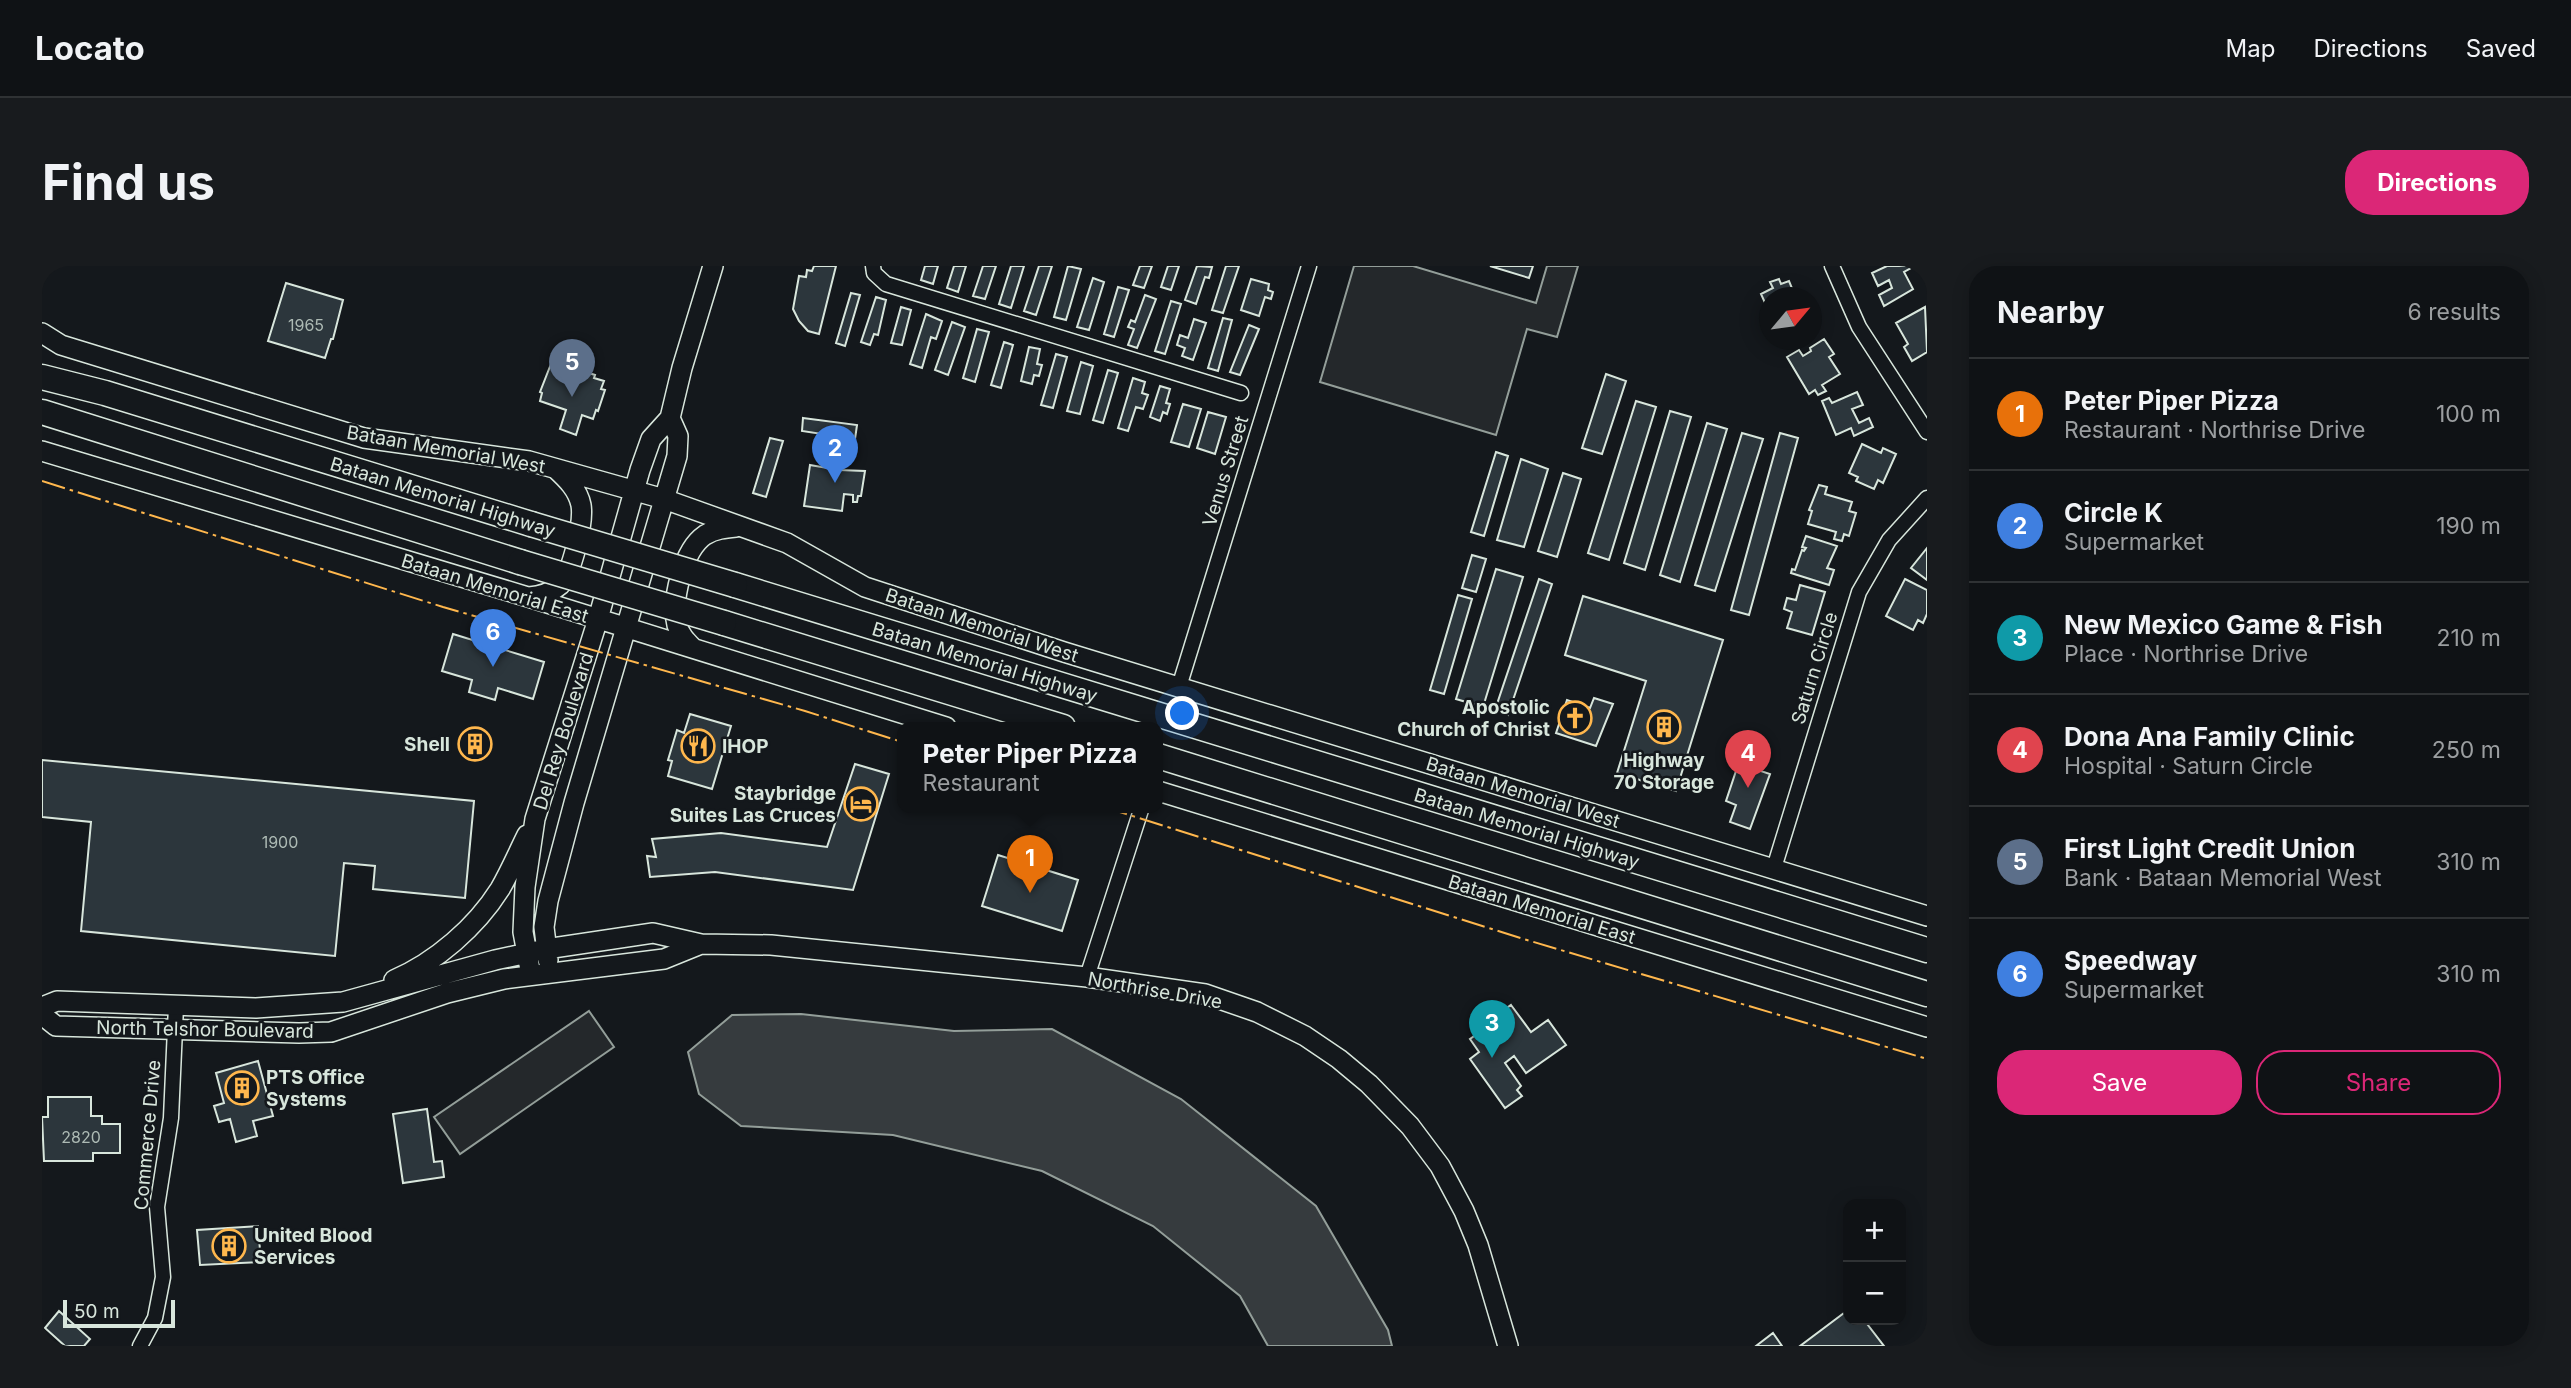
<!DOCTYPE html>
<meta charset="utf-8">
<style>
:root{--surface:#0f1215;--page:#181b1e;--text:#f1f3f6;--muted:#9b9ea0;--line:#2f3234;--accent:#db2777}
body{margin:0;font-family:Inter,sans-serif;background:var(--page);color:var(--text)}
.controls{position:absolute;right:21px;bottom:21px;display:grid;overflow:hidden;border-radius:14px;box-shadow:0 4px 18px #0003}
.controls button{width:63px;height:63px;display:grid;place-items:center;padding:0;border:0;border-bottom:2px solid var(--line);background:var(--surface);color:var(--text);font:35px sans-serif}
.compass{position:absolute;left:1717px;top:21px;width:63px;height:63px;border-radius:50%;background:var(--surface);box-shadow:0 4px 18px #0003;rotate:61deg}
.scale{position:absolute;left:21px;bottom:18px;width:112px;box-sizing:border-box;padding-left:7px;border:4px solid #d8e6dc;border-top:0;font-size:19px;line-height:24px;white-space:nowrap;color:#d8e6dc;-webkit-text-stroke:5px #14181c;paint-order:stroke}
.you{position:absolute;left:1141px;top:448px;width:24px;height:24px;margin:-18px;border:5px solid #fff;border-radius:50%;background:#1a73e8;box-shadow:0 0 0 10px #1a73e833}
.badge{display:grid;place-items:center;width:46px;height:46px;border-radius:50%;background:var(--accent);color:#fff;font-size:23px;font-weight:700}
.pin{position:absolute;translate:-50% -58px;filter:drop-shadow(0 2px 4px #0008)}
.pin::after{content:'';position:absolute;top:37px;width:24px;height:21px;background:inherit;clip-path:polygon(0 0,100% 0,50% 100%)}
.popup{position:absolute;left:855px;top:456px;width:266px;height:91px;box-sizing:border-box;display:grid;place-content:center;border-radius:14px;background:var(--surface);filter:drop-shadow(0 2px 5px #0005);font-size:23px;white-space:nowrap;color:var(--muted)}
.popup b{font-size:26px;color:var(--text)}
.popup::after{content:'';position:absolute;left:50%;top:100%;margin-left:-14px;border:14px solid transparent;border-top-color:var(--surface)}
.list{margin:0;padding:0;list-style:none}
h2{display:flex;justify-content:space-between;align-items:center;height:91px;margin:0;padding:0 28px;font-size:30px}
h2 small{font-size:23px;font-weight:400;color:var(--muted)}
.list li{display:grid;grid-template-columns:46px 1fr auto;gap:21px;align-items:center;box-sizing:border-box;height:112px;padding:0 28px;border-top:2px solid var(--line)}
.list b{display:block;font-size:26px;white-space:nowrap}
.list p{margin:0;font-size:23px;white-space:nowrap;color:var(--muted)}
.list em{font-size:23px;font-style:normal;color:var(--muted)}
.actions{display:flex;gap:14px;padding:21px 28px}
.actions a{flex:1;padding:16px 0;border:2px solid var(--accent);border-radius:28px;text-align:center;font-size:24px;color:var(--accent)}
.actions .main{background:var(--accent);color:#fff}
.map{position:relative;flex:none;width:1885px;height:1080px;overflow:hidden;border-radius:28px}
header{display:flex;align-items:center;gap:42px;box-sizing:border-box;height:98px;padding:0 35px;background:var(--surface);border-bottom:2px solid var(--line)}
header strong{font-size:33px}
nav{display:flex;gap:38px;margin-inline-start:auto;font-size:24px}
.intro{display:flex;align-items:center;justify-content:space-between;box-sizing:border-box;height:168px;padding:0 42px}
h1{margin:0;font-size:49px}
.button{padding:18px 32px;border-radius:28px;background:var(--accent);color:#fff;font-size:24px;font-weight:700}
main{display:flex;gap:42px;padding:0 42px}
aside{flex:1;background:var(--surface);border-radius:28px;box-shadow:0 4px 18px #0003}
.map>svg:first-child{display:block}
.parking{fill:#24282b;stroke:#939e99;stroke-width:2}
.water{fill:#363b3e;stroke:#939e99;stroke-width:2}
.building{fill:#2c363c;stroke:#d8e6dc;stroke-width:2}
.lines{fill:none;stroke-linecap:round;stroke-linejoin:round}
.street-casing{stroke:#d8e6dc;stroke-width:17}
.secondary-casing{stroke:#d8e6dc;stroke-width:22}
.highway-casing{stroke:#d8e6dc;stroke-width:27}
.street{stroke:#14181c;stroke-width:14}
.secondary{stroke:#14181c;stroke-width:19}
.highway{stroke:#14181c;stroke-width:24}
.highway-bridge-casing{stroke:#d8e6dc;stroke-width:27;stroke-linecap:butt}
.highway-bridge{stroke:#14181c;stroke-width:24}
.power{stroke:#ffb74d;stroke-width:2;stroke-dasharray:24 5 3.5 5;stroke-linecap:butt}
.labels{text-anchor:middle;stroke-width:5;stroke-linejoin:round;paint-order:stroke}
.number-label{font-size:16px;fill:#adbab4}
.street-label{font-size:19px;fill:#d8e6dc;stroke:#14181c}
.poi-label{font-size:19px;font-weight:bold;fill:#d8e6dc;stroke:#14181c;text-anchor:end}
</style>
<header>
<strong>Locato</strong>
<nav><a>Map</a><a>Directions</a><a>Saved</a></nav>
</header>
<div class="intro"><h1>Find us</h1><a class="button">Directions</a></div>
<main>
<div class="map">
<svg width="1885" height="1080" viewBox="0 0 1885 1080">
<rect width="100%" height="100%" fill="#14181c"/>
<!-- parking -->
<path class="parking" d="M1312,0H1371L1494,37L1505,0H1536L1515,71L1485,63L1454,169L1278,116Z
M547,745L572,781L418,888L392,851Z"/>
<!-- water -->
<path class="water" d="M759,748L912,765L1010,763L1139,833L1274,940L1346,1064L1350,1080H1226L1198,1030L1111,960L1000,905L851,869L699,860L657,828L646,786L690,749Z"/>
<!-- building -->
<path class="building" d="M772,0H794L777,68L766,65L757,55L751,43L757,10L764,11L765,4L770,5Z
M883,0H896L891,18L879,14Z
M912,0H924L916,26L905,22Z
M941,0H954L943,33L931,30Z
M969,0H982L969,42L957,38Z
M997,0H1010L994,49L982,45Z
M1026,0L1039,3L1024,54L1012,51Z
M1098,0H1110L1102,22L1091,19Z
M1126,0H1137L1129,24L1119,21Z
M1155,0L1170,1L1167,12L1163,11L1154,38L1143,34Z
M1184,0H1197L1181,47L1170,44Z
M1448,0H1491L1487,12Z
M1845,0H1868L1869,2L1862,6L1871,23L1842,40L1837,29L1850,22L1847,14L1836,20L1830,7Z
M1051,12L1062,16L1047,64L1035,61Z
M1209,13L1227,18L1226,24L1231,26L1229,33L1223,31L1217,50L1199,44Z
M1737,13L1739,18L1747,15L1754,32H1728V48L1719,28L1731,22L1728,16Z
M244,17L301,34L291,73H289L283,92L226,75Z
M1076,21L1087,24L1072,71L1062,68Z
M809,27L818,29L803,80L794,77Z
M1103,29L1114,33L1095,82L1086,79L1092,63L1086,61L1089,54L1093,56Z
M834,31L844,34L836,69L832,68L828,79L819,76Z
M1129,35L1139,38L1123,88L1113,85Z
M859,41L869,44L860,79L849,77Z
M1883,41L1885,86L1870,95L1862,81L1866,78L1854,57Z
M884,48L900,55L894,73L889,71L880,102L868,98Z
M1181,52L1190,54L1176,105L1166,102Z
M1152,53L1164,57L1151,94L1140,90L1143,82L1135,79L1138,69L1146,72Z
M910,56L923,61L906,109L893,104Z
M1207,59L1217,63L1198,109L1188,106Z
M935,63L947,66L933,116L921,112Z
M1782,73L1792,88L1787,91L1798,108L1780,119L1784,125L1776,129L1773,124L1767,128L1745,91L1757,84L1761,90L1769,85L1768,82Z
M962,76L971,79L959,122L949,119Z
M987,81L998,83L995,98L1000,99L997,110L992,109L990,118L979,115Z
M1014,88L1025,91L1011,142L999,139Z
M1039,96L1051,100L1038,148L1025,145Z
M509,98L518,101L519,98L553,109L552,112L562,115L559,123L563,124L556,145L554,144L551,153L540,149L534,169L518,163L524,144L498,135L500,127L498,126Z
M1066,104L1076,107L1061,157L1051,154Z
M1564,108L1584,115L1560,188L1540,182Z
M1091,112L1103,116L1100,127L1106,129L1101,143L1094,141L1086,165L1076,162Z
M1118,120L1128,123L1124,137L1128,138L1125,148L1121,146L1118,155L1108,151Z
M1815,126L1821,139L1810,143L1817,157L1827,152L1831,161L1812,170L1809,162L1794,169L1780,135L1787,132L1790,137Z
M1594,135L1614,141L1567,294L1546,287Z
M1141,138L1159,143L1147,181L1129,176Z
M1628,145L1649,151L1603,304L1582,297Z
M1166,146L1184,151L1173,188L1155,182Z
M761,152L815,159L813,173L760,165Z
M1665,157L1685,163L1638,316L1618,309Z
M1700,167L1721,173L1673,325L1653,319Z
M1738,167L1756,172L1707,349L1689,344Z
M728,172L741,175L724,231L711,227Z
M1820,178L1839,187L1841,182L1854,188L1841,217L1836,214L1832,223L1814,215L1816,211L1807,207Z
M1454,186L1466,190L1442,270L1429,266Z
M1479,193L1506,203L1482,281L1455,274Z
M768,199L797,204L823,205L819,230H816L815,236H811V229L802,228L800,245L762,240Z
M1521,207L1539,213L1515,291L1496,285Z
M1777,219L1785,221L1783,228L1810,236L1807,245L1814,247L1807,270L1802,268L1800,275L1792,273L1794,266L1766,258L1770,245L1767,244Z
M1764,270L1795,280L1785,302L1792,304L1787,319L1749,307L1750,303L1753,304L1760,284L1762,285L1764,282L1760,281Z
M1885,282V314L1869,302Z
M1430,289L1444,293L1434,326L1420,322Z
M1454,303L1481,311L1441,441L1414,433Z
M1497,313L1510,318L1466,449L1453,444Z
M1863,313L1885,324V348L1881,357L1876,354L1871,364L1844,350Z
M1758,319L1783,326L1770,369L1745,362L1750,346L1742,343L1745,332L1754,334Z
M1416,329L1430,333L1402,428L1388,424Z
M1541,330L1681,374L1634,525L1575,507L1604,415L1523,389Z
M411,368L502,396L491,433L456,422L453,434L427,426L430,414L400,405Z
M1552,432L1571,438L1554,480L1514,467L1525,434L1548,442Z
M648,448L689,460L670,523L626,510L630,495L626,494L635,464L642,467Z
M421,468L447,470L445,487L419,485Z
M1690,483L1713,491L1710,502L1728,508L1708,563L1688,556L1694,539L1684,535L1697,496L1686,493Z
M0,494L432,535L423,632L331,623L333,600L302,597L293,690L39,665L49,556L0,551Z
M813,498L847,508L811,624L673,606L608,611L605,590L614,591L610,573L679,567L785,581Z
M956,589L1036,614L1020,665L940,640Z
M1469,739L1489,766L1506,754L1524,779L1484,807L1472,790L1463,797L1479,820L1475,824L1480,830L1463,842L1428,793L1437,786L1428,773L1442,763L1451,774L1459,768L1449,753Z
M216,795L231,850L211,855L215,870L194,876L188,853L177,856L172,840L182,837L174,807Z
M6,831H49V850H60V858H78V887H51V895H2L0,851H6Z
M385,843L392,896L400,895L402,911L361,917L351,848Z
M216,960L219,996L158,999L155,964Z
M1806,1044V1054H1822L1842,1080H1758Z
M17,1045L48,1073L42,1080H23L3,1062Z
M1731,1067L1740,1080H1714Z"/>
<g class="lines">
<defs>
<path id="street" d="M831,0L832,7L844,18L1199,127
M1790,0L1817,61L1885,166
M1137,421L1267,0
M1732,602L1817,326L1847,274L1885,232
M1045,711L1100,541
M98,1080L113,1052L121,1011L115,941L129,852L134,740"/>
<path id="secondary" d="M0,67L19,79L322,172L487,195L622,233L745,277L823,321L1022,386L1885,650
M0,185L486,331L904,461
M487,331C499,330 509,327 518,319C530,307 542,256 539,239C536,224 525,213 514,203
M650,381C644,375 638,369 635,359C629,334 641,284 663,269C673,263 683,262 694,261
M1116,525L1885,761
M506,694L502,661L506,635L532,537L635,190L636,170L628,152
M489,709L481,666L483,621L493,553L556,353L598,204L609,173L628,152L640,102L671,0
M352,714C394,696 434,661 458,623C468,606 476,587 485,569
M0,741L15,735L214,742L301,736L453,694L504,683L611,667L659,678L729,679L828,689L1045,711L1163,728L1215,746L1263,770L1297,793L1327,818L1368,860L1398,900L1422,945L1436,979L1466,1080
M0,749L14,760L257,767L289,766L405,727L462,713L622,693L659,678"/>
<path id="highway" d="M0,111L63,127L489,258
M0,146L478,296
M693,319L1885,684
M682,357L1021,461
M1116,490L1885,728"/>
</defs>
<!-- street casing -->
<use href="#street" class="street-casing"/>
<!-- secondary casing -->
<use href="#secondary" class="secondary-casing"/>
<!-- highway casing -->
<use href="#highway" class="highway-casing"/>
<!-- street -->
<use href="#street" class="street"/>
<!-- secondary -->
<use href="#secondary" class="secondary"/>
<!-- highway -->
<use href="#highway" class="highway"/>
<defs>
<path id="highway-bridge" d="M489,258L693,319
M478,296L682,357"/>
</defs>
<!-- highway-bridge casing -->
<use href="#highway-bridge" class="highway-bridge-casing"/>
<!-- highway-bridge -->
<use href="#highway-bridge" class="highway-bridge"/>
<!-- power -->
<path class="power" d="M0,215L401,341L763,445L860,476
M1062,541L1485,674L1885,793"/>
</g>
<!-- icons -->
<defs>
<symbol id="church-ring" viewBox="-11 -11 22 22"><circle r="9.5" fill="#14181c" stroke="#ffb74d" stroke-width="1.5"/><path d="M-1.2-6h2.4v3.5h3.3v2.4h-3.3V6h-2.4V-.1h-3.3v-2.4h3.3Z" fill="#ffb74d"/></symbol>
<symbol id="building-ring" viewBox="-11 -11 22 22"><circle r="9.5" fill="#14181c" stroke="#ffb74d" stroke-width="1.5"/><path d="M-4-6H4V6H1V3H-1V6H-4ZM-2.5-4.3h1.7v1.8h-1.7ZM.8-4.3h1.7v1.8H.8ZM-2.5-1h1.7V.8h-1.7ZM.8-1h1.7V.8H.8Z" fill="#ffb74d"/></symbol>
<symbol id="restaurant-ring" viewBox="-11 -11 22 22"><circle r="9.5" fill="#14181c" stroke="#ffb74d" stroke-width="1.5"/><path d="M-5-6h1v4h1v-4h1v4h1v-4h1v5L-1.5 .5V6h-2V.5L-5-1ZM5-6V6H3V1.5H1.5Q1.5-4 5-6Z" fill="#ffb74d"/></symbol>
<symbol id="hotel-ring" viewBox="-11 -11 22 22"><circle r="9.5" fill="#14181c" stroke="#ffb74d" stroke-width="1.5"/><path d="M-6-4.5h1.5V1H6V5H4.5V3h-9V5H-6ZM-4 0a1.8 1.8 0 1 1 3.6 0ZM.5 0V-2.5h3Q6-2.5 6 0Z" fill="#ffb74d"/></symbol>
</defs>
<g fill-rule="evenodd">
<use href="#church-ring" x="1514" y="433" width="38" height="38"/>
<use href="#building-ring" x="1603" y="442" width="38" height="38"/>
<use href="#building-ring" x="414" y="459" width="38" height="38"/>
<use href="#restaurant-ring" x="637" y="461" width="38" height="38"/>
<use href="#hotel-ring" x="800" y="519" width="38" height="38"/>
<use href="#building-ring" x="181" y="803" width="38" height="38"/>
<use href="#building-ring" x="168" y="961" width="38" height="38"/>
</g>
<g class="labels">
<!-- number labels -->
<g class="number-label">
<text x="264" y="65">1965</text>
<text x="238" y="582">1900</text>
<text x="39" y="877">2820</text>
</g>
<!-- street labels -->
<g class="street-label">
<text transform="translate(404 183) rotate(10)" y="7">Bataan Memorial West</text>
<text transform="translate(1183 205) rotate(-73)" y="7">Venus Street</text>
<text transform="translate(401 231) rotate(17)" y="7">Bataan Memorial Highway</text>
<text transform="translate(453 322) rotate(17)" y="7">Bataan Memorial East</text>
<text transform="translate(940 359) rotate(18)" y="7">Bataan Memorial West</text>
<text transform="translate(943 396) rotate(17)" y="7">Bataan Memorial Highway</text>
<text transform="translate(1772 402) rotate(-73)" y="7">Saturn Circle</text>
<text transform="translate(521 465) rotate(-73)" y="7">Del Rey Boulevard</text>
<text transform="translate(1481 526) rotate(17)" y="7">Bataan Memorial West</text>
<text transform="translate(1485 562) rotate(17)" y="7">Bataan Memorial Highway</text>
<text transform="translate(1500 643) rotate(17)" y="7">Bataan Memorial East</text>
<text transform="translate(1113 724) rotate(10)" y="7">Northrise Drive</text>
<text transform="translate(163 763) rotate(1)" y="7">North Telshor Boulevard</text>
<text transform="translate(105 869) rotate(-85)" y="7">Commerce Drive</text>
</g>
<!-- poi labels -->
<g class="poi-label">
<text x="1508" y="448">Apostolic<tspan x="1508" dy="22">Church of Christ</tspan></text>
<text x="408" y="485">Shell</text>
<text x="680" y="487" text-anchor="start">IHOP</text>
<text x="1622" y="501" text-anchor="middle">Highway<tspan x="1622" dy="22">70 Storage</tspan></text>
<text x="794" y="534">Staybridge<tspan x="794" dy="22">Suites Las Cruces</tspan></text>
<text x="224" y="818" text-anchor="start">PTS Office<tspan x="224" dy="22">Systems</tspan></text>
<text x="212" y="976" text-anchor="start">United Blood<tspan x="212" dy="22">Services</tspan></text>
</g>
</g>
</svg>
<div class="controls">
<button>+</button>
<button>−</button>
</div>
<svg class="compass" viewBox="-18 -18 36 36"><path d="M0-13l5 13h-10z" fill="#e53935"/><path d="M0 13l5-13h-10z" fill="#9b9ea0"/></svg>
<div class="scale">50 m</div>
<div class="you"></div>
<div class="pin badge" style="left:988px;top:627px;background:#e8710a">1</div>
<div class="popup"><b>Peter Piper Pizza</b>Restaurant</div>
<div class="pin badge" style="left:793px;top:217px;background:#3f7fe0">2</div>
<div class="pin badge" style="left:1450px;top:792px;background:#0f9aa8">3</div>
<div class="pin badge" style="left:1706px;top:522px;background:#e0444e">4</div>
<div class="pin badge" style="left:530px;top:131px;background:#5c6f8a">5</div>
<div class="pin badge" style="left:451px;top:401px;background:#3f7fe0">6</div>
</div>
<aside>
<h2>Nearby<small>6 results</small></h2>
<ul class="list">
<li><span class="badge" style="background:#e8710a">1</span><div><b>Peter Piper Pizza</b><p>Restaurant · Northrise Drive</p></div><em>100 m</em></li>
<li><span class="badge" style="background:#3f7fe0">2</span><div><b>Circle K</b><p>Supermarket</p></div><em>190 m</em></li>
<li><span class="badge" style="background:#0f9aa8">3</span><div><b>New Mexico Game &amp; Fish</b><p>Place · Northrise Drive</p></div><em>210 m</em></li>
<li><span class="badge" style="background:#e0444e">4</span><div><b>Dona Ana Family Clinic</b><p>Hospital · Saturn Circle</p></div><em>250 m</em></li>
<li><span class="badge" style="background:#5c6f8a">5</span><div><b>First Light Credit Union</b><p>Bank · Bataan Memorial West</p></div><em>310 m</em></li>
<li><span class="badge" style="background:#3f7fe0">6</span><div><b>Speedway</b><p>Supermarket</p></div><em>310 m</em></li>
</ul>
<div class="actions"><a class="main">Save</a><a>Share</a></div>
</aside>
</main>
